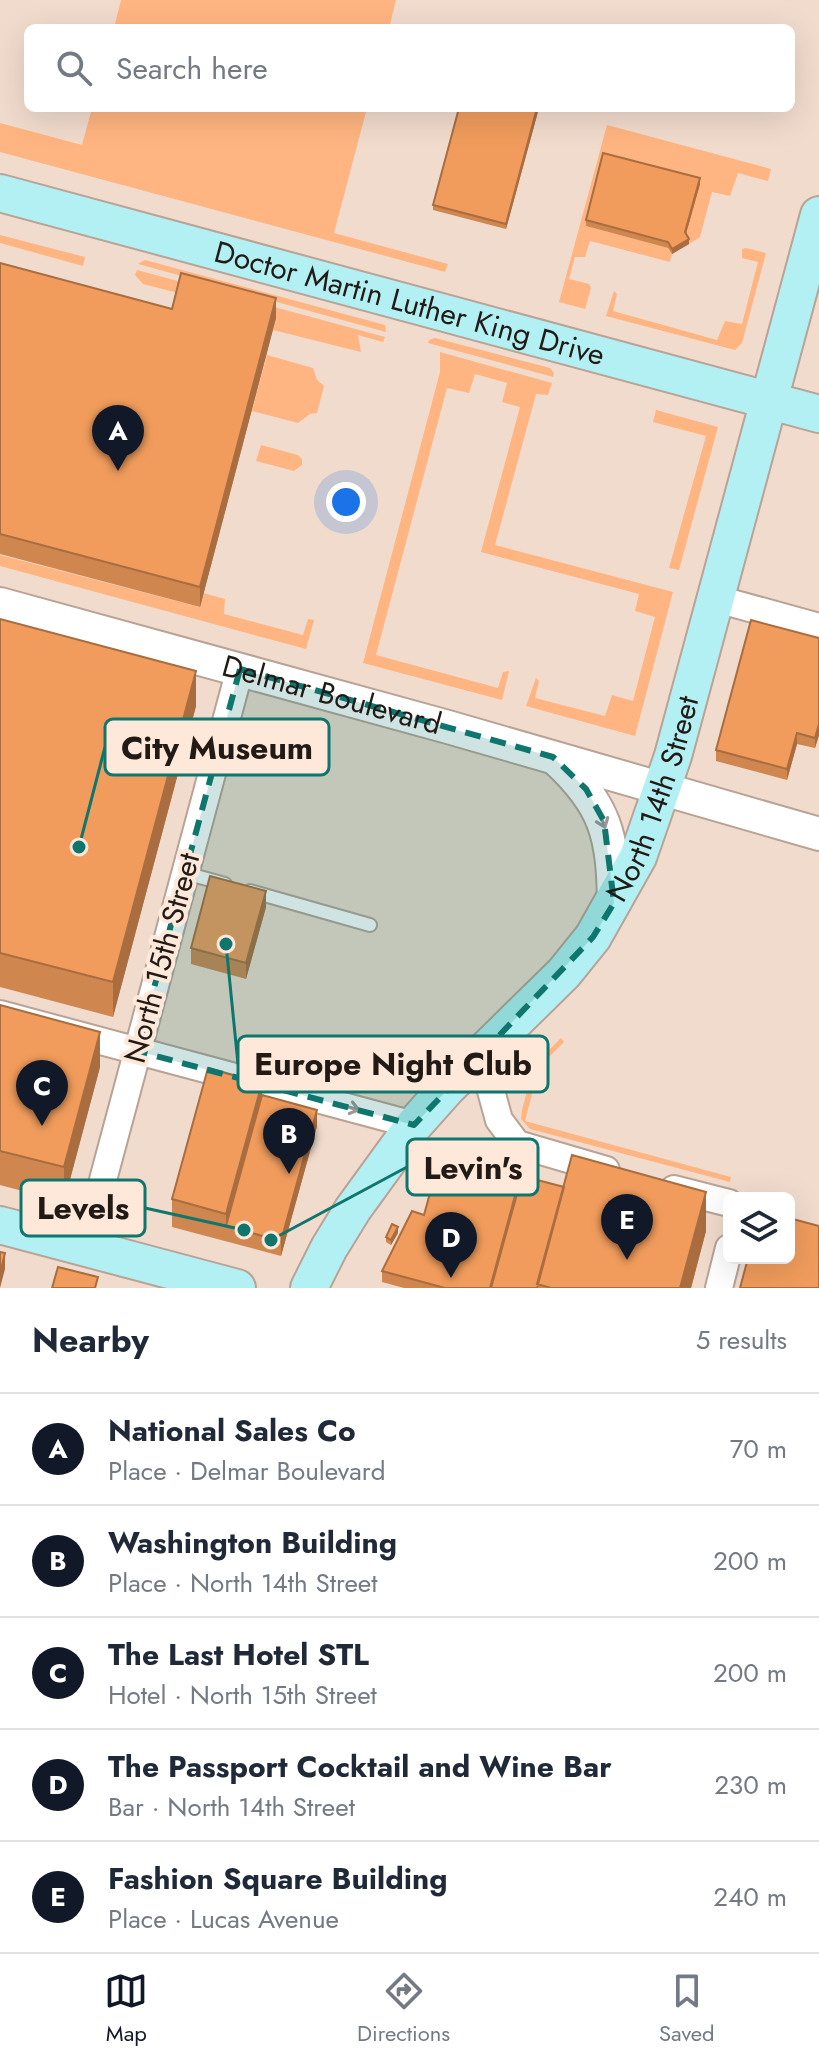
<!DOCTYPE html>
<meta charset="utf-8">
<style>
:root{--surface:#fff;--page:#f2f2f3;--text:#1f2937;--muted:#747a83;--line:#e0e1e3;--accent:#111827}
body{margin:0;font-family:Jost,sans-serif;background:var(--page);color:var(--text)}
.controls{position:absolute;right:24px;bottom:24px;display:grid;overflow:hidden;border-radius:12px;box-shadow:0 8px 32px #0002}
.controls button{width:72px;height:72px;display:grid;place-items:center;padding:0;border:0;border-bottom:2px solid var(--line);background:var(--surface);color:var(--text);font:40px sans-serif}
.you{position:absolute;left:346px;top:502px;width:28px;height:28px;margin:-20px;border:6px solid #fff;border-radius:50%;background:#1a73e8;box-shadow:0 0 0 12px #1a73e833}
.badge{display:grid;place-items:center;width:52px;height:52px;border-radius:50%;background:var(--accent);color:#fff;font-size:26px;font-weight:700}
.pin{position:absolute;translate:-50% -66px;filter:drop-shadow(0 2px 4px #0008)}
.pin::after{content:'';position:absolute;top:42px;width:28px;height:24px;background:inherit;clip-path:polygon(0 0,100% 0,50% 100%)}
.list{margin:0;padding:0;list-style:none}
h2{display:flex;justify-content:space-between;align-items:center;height:104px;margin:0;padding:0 32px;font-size:34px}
h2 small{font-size:26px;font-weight:400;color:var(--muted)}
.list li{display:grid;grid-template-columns:52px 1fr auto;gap:24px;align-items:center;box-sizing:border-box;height:112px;padding:0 32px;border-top:2px solid var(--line)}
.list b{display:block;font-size:30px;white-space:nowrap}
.list p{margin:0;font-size:26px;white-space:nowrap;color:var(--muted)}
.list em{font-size:26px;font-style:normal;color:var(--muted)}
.icon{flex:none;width:44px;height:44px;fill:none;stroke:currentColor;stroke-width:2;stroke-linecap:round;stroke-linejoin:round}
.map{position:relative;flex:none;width:819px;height:1288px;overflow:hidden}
.search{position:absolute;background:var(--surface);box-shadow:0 8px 32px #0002;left:24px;right:24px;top:24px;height:88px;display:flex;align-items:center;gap:20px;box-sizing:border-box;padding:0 28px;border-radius:12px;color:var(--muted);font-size:30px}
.sheet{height:664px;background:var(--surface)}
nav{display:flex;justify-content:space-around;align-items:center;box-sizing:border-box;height:112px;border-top:2px solid var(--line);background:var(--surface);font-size:22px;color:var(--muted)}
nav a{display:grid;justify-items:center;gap:4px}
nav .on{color:var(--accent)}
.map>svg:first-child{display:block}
.green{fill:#ffb581}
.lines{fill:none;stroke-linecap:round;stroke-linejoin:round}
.service-casing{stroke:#b8a396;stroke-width:16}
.minor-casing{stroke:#b8a396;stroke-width:30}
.tertiary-casing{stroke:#b8a396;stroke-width:36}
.secondary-casing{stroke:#b8a396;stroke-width:40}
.service{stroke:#fff;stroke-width:12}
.minor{stroke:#fff;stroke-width:26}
.tertiary{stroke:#fff;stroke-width:32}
.secondary{stroke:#b2f0f3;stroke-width:36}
.wall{fill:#cf864f}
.shaded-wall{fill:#a96d40}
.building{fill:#f19c5c;stroke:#a96d40;stroke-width:2}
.oneway{stroke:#9b9896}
.marked{fill:#0f766e;fill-opacity:0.2;stroke:#0f766e;stroke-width:6;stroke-dasharray:16 10;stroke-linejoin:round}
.labels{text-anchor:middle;stroke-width:8;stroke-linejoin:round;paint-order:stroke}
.street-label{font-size:30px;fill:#211a15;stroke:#fee8da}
.leader{fill:none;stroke:#0f766e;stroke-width:3}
.callout-dot{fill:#0f766e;stroke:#fee8da;stroke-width:3}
.callout{fill:#fee8da;stroke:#0f766e;stroke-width:3}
.callout-label{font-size:32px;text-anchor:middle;font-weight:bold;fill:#211a15}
</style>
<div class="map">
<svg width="819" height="1288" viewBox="0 0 819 1288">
<rect width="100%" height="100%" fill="#f1dbcd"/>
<!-- green -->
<path class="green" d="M121,0H396L389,28H114Z
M92,108H367L334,233L448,264L445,272L0,152V123L82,145Z
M607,125L771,169L768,181L738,173L730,196L712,192L700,237L689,244L586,226L668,248L672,254L670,262L590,241L585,257H575L569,279L589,284L591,288L585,309L559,302Z
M0,235L85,257L83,266L0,243Z
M746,248L766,253L742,343L735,350L606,316L614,291L617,294L613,311L717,340L725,321L742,324L758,262L742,258V249Z
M145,260L385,325L386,332L138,264Z
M137,270L385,337L383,342L358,335L361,352L273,330L276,318L143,284L135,275Z
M435,338L550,368L554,373L553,377L428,343L429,340Z
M440,352L552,383L548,395L536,394L495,545L673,592L635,736L526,706L536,678L539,681L535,698L605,716L612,695L633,701L655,617L635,611L639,594L481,552L520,407L502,402L507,383L475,374L469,393L447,388L376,655L498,688L503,672L509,671L502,700L363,663L440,372Z
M267,355L313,368L317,380L324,386L317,413L310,414L298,423L252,411Z
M656,410L718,427L679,570L669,568L706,436L653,422Z
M261,445L298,455L302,459V465L294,471L256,461Z
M0,555L199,607L203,593L225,599L224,614L303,635L308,619L314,620L306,649L0,566Z
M561,1038L564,1042L539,1067L525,1121L731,1177L730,1182L530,1129L521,1119L522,1110L534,1065Z"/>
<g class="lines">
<defs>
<path id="service" d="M185,873L225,884
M250,891L370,925"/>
<path id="minor" d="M717,599L819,627
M0,1014L414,1125
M481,1054L499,1120L517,1144L606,1170
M674,1189L729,1203
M85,1247L240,669
M719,1288L729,1248"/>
<g id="tertiary">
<path id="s1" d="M0,604L448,727L819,834"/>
<path d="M556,759C606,805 613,836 614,903"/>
</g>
<g id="secondary">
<path id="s2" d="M0,193L819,414"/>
<path d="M0,1225L237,1288"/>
<path id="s3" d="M309,1288L329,1248L353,1209L414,1125L447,1088L564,973L593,937L638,857L673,756L819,215"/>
</g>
</defs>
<!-- service casing -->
<use href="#service" class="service-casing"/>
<!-- minor casing -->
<use href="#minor" class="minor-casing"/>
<!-- tertiary casing -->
<use href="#tertiary" class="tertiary-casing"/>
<!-- secondary casing -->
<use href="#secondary" class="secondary-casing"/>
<!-- service -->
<use href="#service" class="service"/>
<!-- minor -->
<use href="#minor" class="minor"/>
<!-- tertiary -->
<use href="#tertiary" class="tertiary"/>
<!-- secondary -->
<use href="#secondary" class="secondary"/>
</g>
<!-- wall -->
<path class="wall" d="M459,108H539L506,229L433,210V205Z
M700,184L686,234L689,244L672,254L668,248L586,226V220Z
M0,263L172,309L276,318L200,607L0,554Z
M0,619L196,706L113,1017L0,987Z
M819,638V735L815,748L797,744L787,780L716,761V750Z
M266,907L246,979L191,964V948Z
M0,1005L100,1067L64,1202L0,1185Z
M262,1095L317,1126L281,1256L172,1227V1199Z
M522,1176L706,1231L691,1288H404L382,1282V1271L424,1215Z
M398,1233L391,1245L386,1242V1237Z"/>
<!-- shaded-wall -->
<path class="shaded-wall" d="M537,108H539L506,229V224Z
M700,178V184L685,237V232Z
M689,239V244L672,254V249Z
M276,298V318L200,607V587Z
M196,671V706L113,1017V982Z
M819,724V735L815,748V738Z
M797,733V744L787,780V769Z
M266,891V907L246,979V963Z
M100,1032V1067L64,1202V1167Z
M262,1083V1111L226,1226V1214Z
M317,1110V1126L281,1256V1241Z
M522,1170V1181L493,1288H490Z
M706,1192V1231L691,1288H680Z
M398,1227V1233L391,1245V1240Z
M5,1253V1269L0,1288V1274Z"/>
<!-- building -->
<path class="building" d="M459,108H537L506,224L433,205Z
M603,153L700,178L685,232L689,239L672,249L668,242L586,220Z
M0,263L172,309L181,273L276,298L200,587L0,534Z
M0,619L196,671L113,982L0,953Z
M751,620L819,638V724L815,738L797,733L787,769L716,750Z
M210,876L266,891L246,963L191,948Z
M0,1005L100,1032L64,1167L0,1151Z
M208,1068L262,1083L226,1214L172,1199Z
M262,1095L317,1110L281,1241L226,1226Z
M442,1149L522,1170L490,1288H445L382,1271L412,1211L424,1215Z
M572,1155L706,1192L680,1288H551L537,1284Z
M522,1176L564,1187L537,1288H491Z
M789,1218L819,1226V1288H740L748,1258H789Z
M392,1224L398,1227L391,1240L386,1237Z
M0,1252L5,1253L0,1274Z
M58,1267L98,1277L95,1288H52Z"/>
<!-- one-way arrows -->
<defs><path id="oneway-shaft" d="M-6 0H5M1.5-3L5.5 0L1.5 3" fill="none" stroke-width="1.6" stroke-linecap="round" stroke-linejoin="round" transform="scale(2)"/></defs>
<g class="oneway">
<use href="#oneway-shaft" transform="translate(601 817) rotate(69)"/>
<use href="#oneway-shaft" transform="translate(348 1107) rotate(15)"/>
</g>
<!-- marked area -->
<path class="marked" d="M240,669L553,757L586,789L604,821L614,903L593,937L414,1125L137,1051Z"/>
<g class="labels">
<!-- street labels -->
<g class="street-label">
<text dy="10" stroke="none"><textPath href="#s2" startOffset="424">Doctor Martin Luther King Drive</textPath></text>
<text dy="10" stroke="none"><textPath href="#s1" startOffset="344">Delmar Boulevard</textPath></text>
<text dy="10" stroke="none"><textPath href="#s3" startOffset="606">North 14th Street</textPath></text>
<text transform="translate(162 958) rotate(-75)" y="10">North 15th Street</text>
</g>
</g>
<!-- callouts -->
<path class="leader" d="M79 847L105 747M226 944L238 1064M271 1240L407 1167M244 1230L145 1208"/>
<g class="callout-dot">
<circle cx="79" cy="847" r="8"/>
<circle cx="226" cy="944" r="8"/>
<circle cx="271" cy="1240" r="8"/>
<circle cx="244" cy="1230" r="8"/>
</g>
<g class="callout">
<rect x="105" y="719" width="224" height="56" rx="8"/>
<rect x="238" y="1036" width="310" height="56" rx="8"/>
<rect x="407" y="1139" width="131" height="56" rx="8"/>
<rect x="21" y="1180" width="124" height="56" rx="8"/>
</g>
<g class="callout-label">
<text x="217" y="759">City Museum</text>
<text x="393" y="1075">Europe Night Club</text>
<text x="473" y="1179">Levin's</text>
<text x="83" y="1219">Levels</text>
</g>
</svg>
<div class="controls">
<button><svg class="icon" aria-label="layers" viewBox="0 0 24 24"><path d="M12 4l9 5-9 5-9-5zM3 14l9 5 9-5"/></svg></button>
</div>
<div class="you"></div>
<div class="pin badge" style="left:118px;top:471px">A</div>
<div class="pin badge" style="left:289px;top:1174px">B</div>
<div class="pin badge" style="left:42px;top:1126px">C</div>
<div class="pin badge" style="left:451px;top:1278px">D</div>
<div class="pin badge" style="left:627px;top:1260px">E</div>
<div class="search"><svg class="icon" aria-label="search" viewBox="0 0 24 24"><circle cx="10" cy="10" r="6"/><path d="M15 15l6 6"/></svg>Search here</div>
</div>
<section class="sheet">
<h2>Nearby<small>5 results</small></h2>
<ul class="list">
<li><span class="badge">A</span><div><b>National Sales Co</b><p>Place · Delmar Boulevard</p></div><em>70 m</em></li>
<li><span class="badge">B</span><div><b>Washington Building</b><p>Place · North 14th Street</p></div><em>200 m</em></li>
<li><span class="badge">C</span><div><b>The Last Hotel STL</b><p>Hotel · North 15th Street</p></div><em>200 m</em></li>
<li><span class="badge">D</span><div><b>The Passport Cocktail and Wine Bar</b><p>Bar · North 14th Street</p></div><em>230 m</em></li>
<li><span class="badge">E</span><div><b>Fashion Square Building</b><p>Place · Lucas Avenue</p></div><em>240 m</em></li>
</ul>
</section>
<nav>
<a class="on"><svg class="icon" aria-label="map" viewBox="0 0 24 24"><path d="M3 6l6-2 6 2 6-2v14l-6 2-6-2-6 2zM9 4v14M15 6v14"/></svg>Map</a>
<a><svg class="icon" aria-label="directions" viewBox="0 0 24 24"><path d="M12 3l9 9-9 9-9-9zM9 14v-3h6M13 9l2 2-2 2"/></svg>Directions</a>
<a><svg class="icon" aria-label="saved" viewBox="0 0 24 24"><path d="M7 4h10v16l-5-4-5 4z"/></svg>Saved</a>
</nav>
